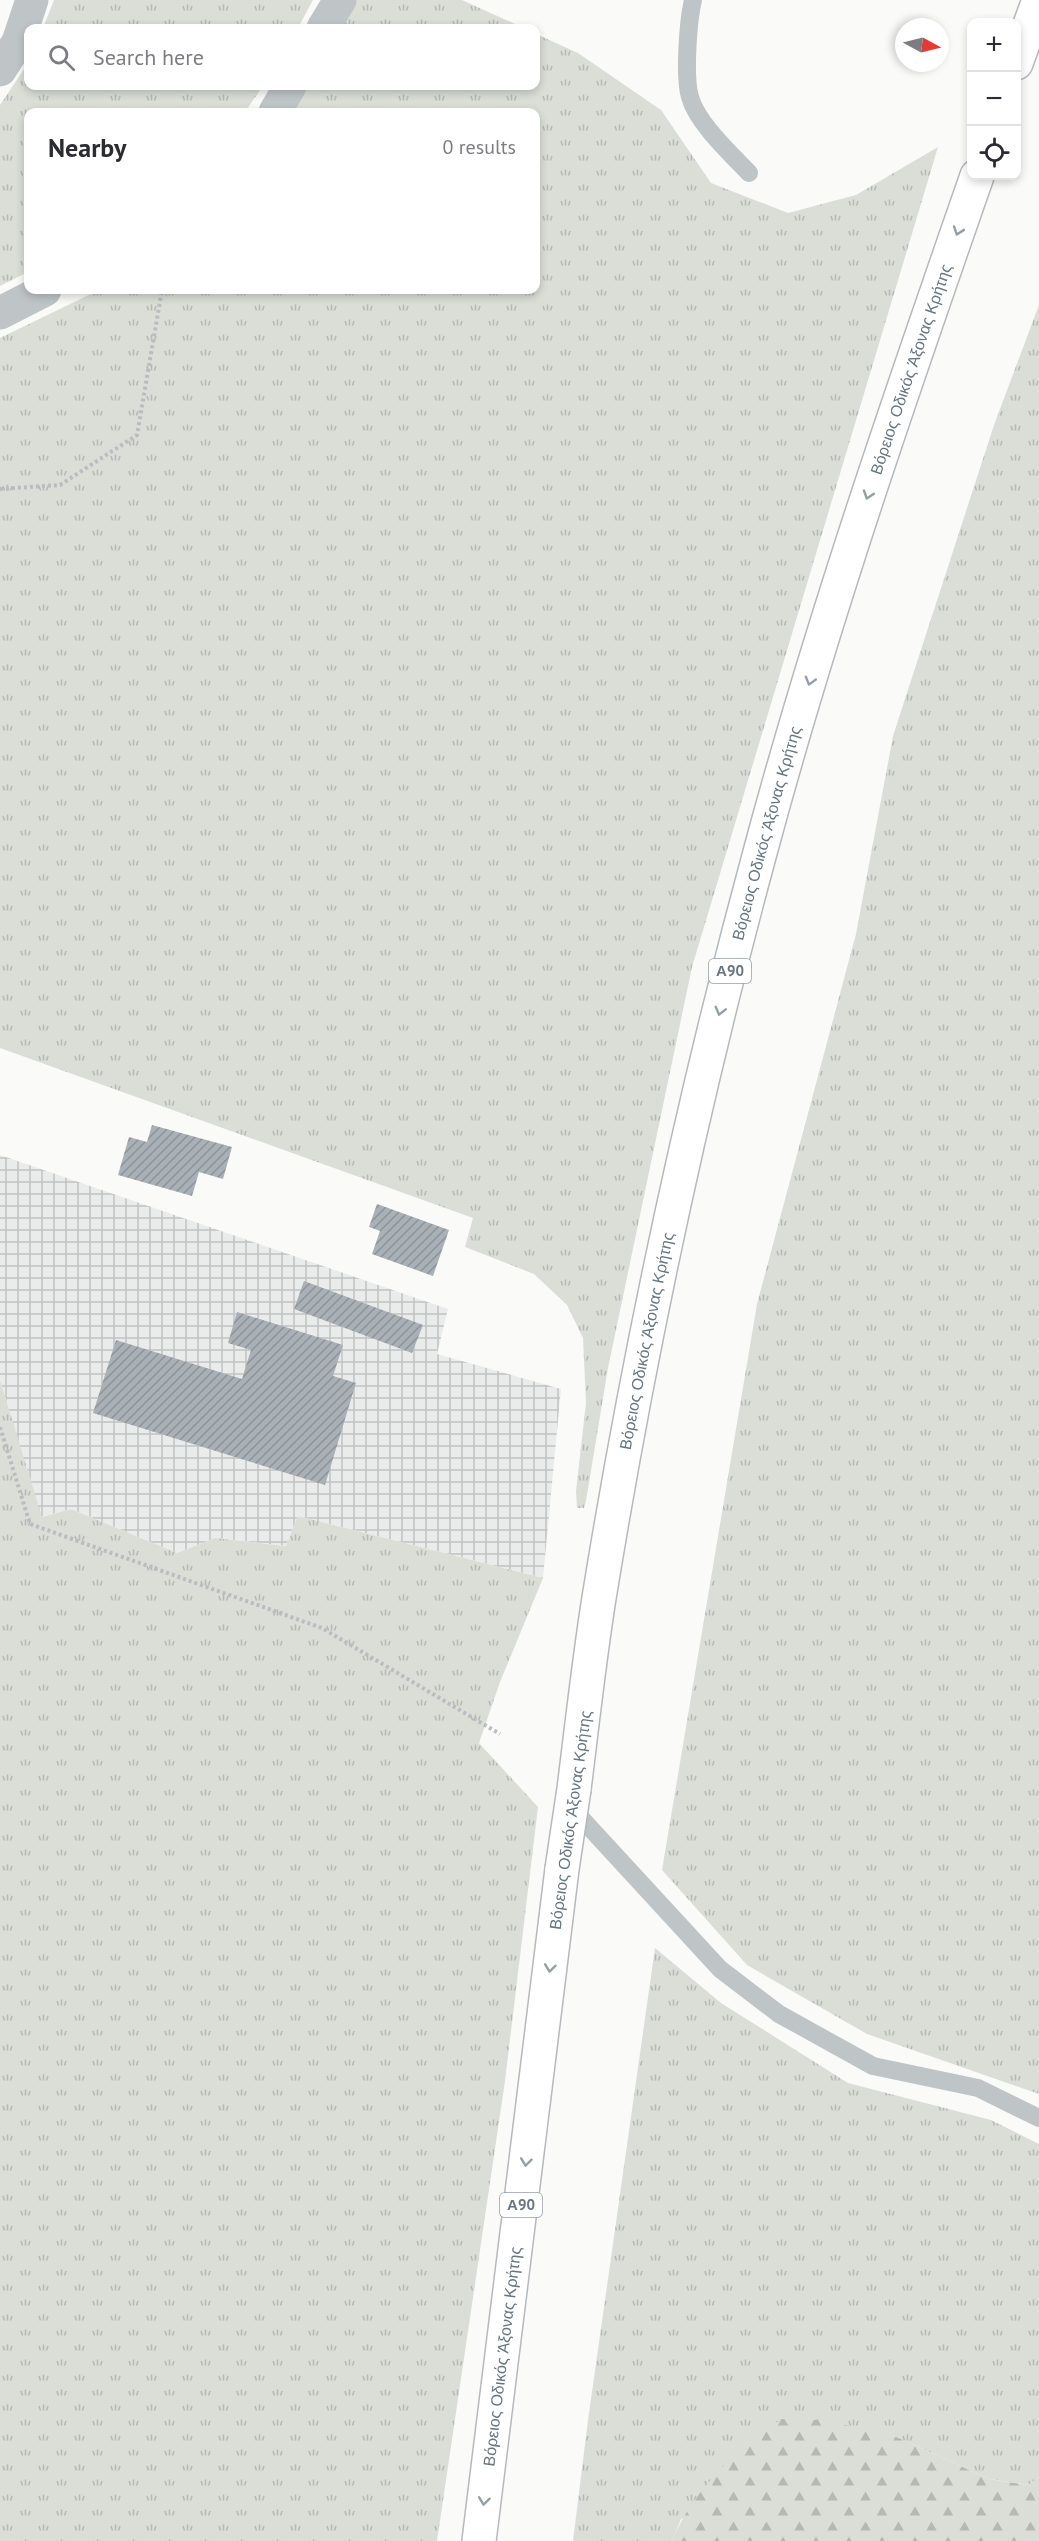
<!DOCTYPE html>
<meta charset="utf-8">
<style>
:root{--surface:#fff;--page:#f7f7f7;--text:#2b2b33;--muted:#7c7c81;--line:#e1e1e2}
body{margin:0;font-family:"PT Sans",sans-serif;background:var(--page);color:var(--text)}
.controls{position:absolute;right:18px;top:18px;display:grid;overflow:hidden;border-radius:12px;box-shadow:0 3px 9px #0003}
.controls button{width:54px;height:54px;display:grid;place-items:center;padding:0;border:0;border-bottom:2px solid var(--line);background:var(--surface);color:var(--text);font:30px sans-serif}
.compass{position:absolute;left:895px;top:18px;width:54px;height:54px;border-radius:50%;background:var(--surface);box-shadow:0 3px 9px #0003;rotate:97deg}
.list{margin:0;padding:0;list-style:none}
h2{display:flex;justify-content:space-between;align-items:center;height:78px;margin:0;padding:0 24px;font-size:26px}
h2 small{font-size:20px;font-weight:400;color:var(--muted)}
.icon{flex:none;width:33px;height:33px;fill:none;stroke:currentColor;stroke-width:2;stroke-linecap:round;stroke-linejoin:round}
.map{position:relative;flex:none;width:1039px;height:2541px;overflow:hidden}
.search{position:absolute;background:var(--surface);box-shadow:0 3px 9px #0003;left:24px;top:24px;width:516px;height:66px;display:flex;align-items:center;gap:15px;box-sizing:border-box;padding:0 21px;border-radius:12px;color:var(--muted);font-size:22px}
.panel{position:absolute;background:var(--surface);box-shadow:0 3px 9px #0003;left:24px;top:108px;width:516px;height:186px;border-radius:12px}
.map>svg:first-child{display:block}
.industrial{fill:url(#industrial-grid)}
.grass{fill:url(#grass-tufts)}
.forest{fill:url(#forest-firs)}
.building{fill:url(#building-hatch)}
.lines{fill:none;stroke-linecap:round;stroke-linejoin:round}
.motorway-casing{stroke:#b5b9bc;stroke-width:36}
.path{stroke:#babdc0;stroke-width:4;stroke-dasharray:3 3;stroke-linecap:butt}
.service{stroke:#bfc4c7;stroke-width:18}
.minor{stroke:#bfc4c7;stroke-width:33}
.motorway{stroke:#fff;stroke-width:33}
.motorway-bridge-casing{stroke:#b5b9bc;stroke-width:36;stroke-linecap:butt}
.motorway-bridge{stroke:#fff;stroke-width:33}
.oneway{stroke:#949ea6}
.labels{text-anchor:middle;stroke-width:6;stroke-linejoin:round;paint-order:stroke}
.shield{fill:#fff;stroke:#949ea6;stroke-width:1.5}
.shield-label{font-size:15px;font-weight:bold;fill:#667580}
.street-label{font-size:16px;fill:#667580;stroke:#fff}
</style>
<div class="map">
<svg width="1039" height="2541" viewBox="0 0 1039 2541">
<defs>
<pattern id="industrial-grid" width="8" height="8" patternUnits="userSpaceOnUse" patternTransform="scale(1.5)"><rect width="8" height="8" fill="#eaebeb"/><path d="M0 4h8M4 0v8" fill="none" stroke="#c1c3c4"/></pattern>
<pattern id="grass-tufts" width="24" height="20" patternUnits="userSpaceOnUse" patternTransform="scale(1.5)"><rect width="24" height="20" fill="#daded7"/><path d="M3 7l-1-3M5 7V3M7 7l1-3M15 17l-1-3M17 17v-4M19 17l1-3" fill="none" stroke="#b5b9b4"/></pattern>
<pattern id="forest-firs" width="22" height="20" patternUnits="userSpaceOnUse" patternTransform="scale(1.5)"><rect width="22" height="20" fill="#daded7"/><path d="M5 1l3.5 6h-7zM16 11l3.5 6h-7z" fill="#b5b9b4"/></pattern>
<pattern id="building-hatch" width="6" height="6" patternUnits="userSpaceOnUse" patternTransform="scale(1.5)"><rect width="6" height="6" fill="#a9b0b6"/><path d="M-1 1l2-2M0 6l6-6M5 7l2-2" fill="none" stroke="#8d9499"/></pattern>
</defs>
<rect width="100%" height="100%" fill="#fafaf8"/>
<!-- industrial -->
<path class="industrial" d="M0,1155L448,1309L437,1354L561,1389L543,1578L298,1516L286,1546L216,1538L177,1553L71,1509L41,1517L0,1380Z"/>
<!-- grass -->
<path class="grass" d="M54,0H313L298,28H43Z
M354,0H462L524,28H338Z
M536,34L578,53L661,110L711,183L788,213L856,195L938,147L692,967L608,1368L586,1501L584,1508H577L576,1491L586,1403L583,1338L567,1305L534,1274L465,1247L473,1218L0,1048V338L99,290H536V112H291L306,86H536Z
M28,63V86H263L245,112H28V272L0,286V105Z
M1039,305V2094L867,2034L747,1965L662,1870L757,1304L856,934L893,736L994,425Z
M0,1380L42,1517L71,1509L177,1553L215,1538L286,1546L298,1516L543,1578L500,1682L479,1743L538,1807L505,2081L437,2541H0Z
M655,1948L721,2003L848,2083L991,2120L1039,2144V2477L1029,2485L989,2479L892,2435L681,2519L672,2541H573L588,2420Z"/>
<!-- forest -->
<path class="forest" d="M782,2419L823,2420L892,2435L989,2479L1028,2485L1039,2477V2541H672C693,2490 736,2449 782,2419Z"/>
<!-- building -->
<path class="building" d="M152,1125L232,1147L223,1179L199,1172L192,1196L118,1175L129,1137L147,1142Z
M377,1204L449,1230L433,1276L372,1254L380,1231L369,1227Z
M304,1281L423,1325L412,1353L294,1309Z
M237,1312L343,1345L333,1376L356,1383L325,1485L93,1413L116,1340L242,1379L251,1350L228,1343Z"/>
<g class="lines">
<defs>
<g id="motorway">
<path d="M1016,63L1039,0"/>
<path id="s1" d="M574,1789C582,1725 589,1661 599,1598C640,1346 695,1091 762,845C823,619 900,397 977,176"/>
<path id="s2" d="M479,2541L562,1869"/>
</g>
</defs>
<!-- motorway casing -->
<use href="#motorway" class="motorway-casing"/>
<!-- path -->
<path class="path" d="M0,489L60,485L137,435L162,290
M0,1427L30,1524L322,1628L500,1734"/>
<!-- service -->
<path class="service" d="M693,0C688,21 684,77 690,97C697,123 731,154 749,173
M569,1805L720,1969L779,2014L873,2066L978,2088L1039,2118"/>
<!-- minor -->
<path class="minor" d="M323,28L340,0
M0,70L18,42L32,0
M275,112L290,86
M0,313L45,290"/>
<!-- motorway -->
<use href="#motorway" class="motorway"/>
<defs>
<path id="motorway-bridge" d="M562,1869L574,1789"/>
</defs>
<!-- motorway-bridge casing -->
<use href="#motorway-bridge" class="motorway-bridge-casing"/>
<!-- motorway-bridge -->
<use href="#motorway-bridge" class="motorway-bridge"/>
</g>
<!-- one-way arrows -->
<defs><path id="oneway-chevron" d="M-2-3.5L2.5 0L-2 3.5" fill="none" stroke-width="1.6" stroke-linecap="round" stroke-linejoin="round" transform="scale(1.5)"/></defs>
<g class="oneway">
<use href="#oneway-chevron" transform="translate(958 231) rotate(109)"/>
<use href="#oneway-chevron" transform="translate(868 495) rotate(108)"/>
<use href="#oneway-chevron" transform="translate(810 681) rotate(106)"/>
<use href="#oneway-chevron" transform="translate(720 1011) rotate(104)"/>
<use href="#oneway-chevron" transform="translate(550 1968) rotate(97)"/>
<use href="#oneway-chevron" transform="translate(526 2162) rotate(97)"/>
<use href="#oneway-chevron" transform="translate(484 2501) rotate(97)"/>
</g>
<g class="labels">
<!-- shield labels -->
<g class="shield">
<rect x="709" y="959" width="42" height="24" rx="4.5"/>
<rect x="500" y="2193" width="42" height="24" rx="4.5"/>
</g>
<g class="shield-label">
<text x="730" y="976">Α90</text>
<text x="521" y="2210">Α90</text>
</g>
<!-- street labels -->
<g class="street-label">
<text dy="6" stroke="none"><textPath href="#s1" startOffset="1462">Βόρειος Οδικός Άξονας Κρήτης</textPath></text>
<text dy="6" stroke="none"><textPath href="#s1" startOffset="976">Βόρειος Οδικός Άξονας Κρήτης</textPath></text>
<text dy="6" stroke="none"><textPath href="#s1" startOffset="454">Βόρειος Οδικός Άξονας Κρήτης</textPath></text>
<text transform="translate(570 1820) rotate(-82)" y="6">Βόρειος Οδικός Άξονας Κρήτης</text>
<text dy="6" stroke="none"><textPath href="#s2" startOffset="186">Βόρειος Οδικός Άξονας Κρήτης</textPath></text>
</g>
</g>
</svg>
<div class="controls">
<button>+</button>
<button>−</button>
<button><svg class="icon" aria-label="locate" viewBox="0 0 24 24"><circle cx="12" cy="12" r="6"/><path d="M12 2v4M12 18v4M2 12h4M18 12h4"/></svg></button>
</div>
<svg class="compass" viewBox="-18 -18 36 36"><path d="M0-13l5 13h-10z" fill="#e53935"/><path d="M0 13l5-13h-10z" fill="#7c7c81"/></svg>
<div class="search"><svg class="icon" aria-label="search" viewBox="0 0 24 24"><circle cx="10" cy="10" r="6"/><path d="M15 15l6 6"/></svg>Search here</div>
<section class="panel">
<h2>Nearby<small>0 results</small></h2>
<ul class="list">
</ul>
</section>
</div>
